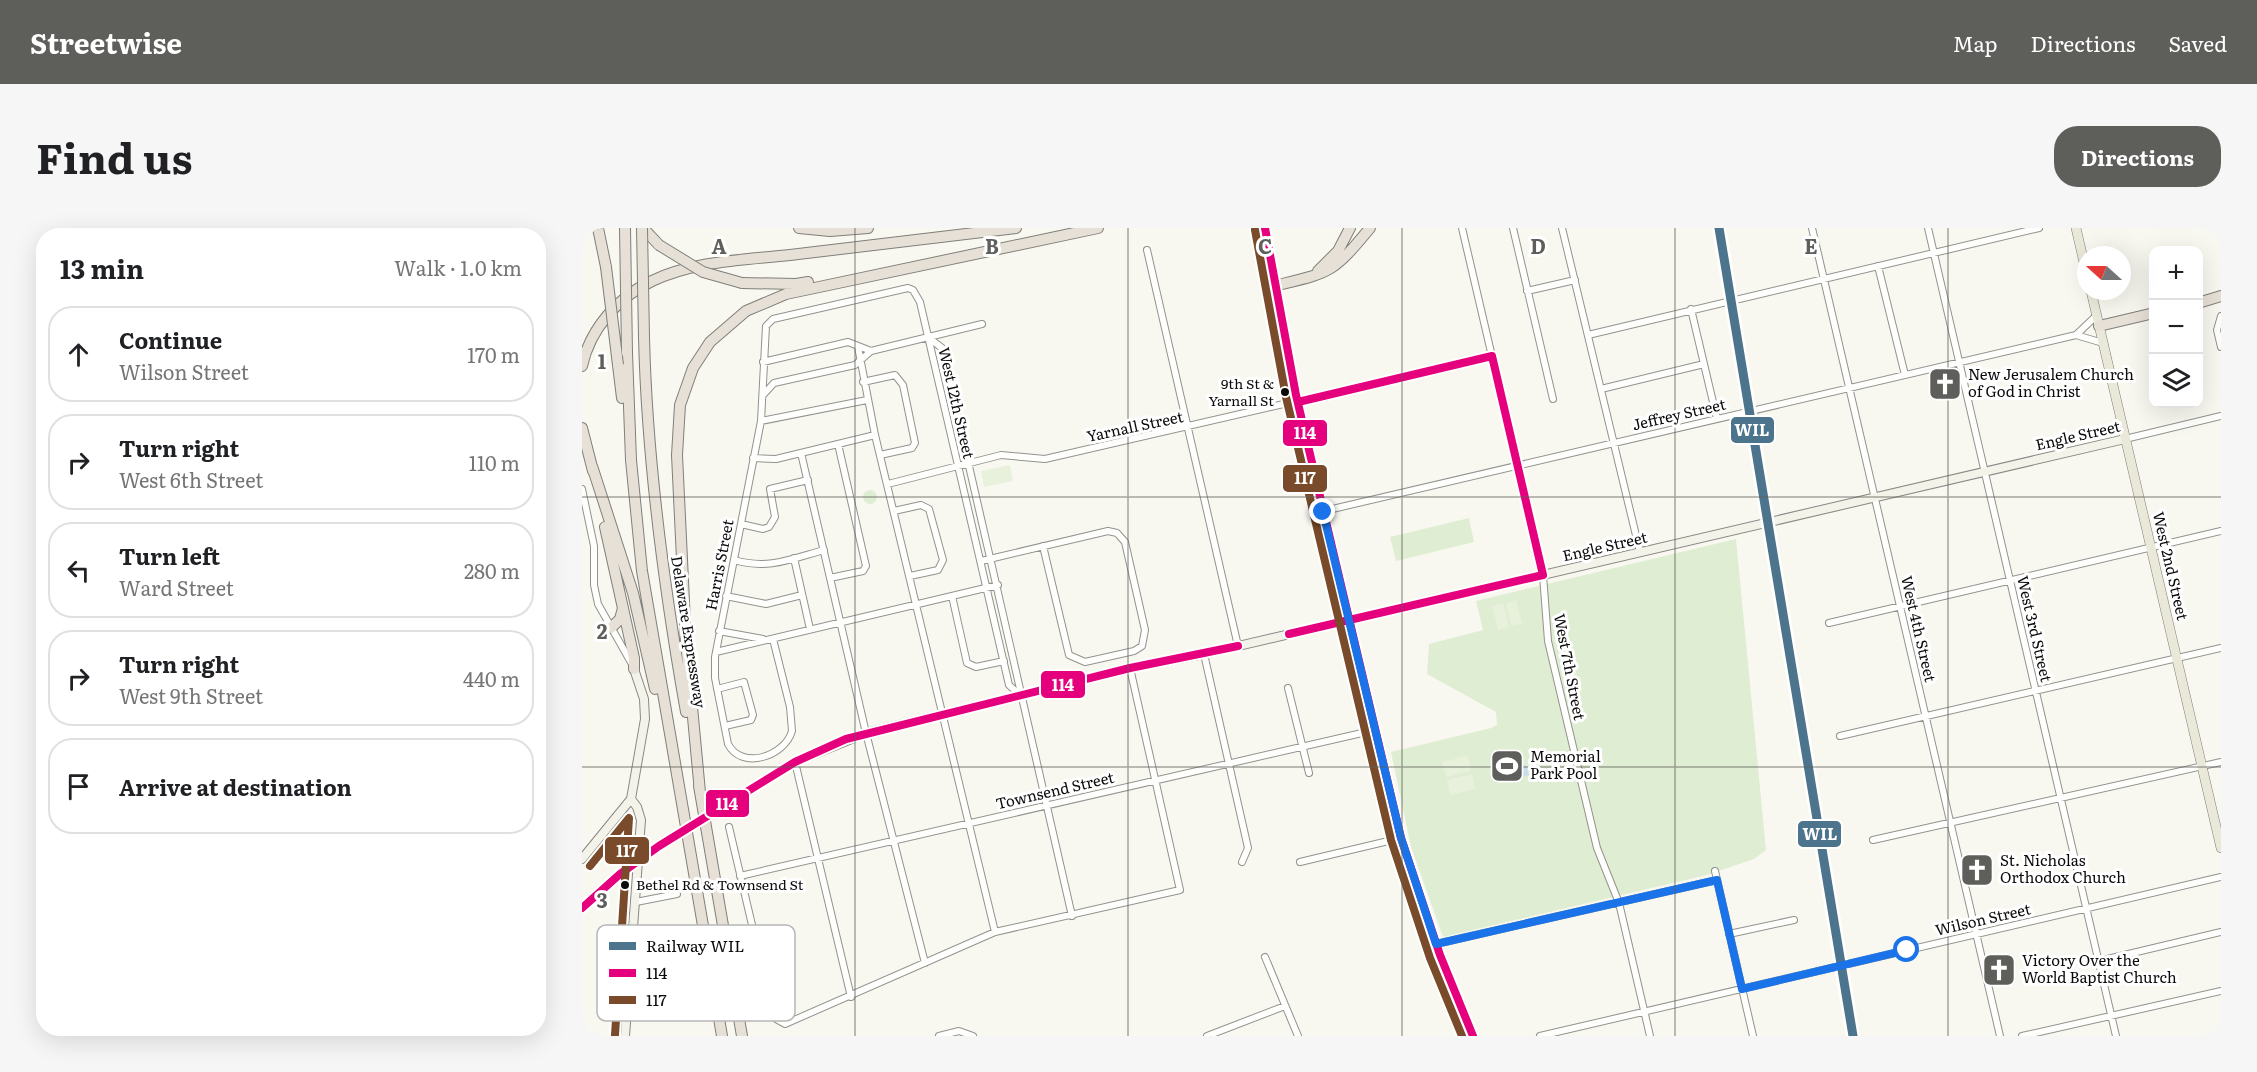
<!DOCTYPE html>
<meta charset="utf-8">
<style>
:root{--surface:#fff;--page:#f6f6f6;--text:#202124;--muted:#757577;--line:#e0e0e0;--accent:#5e5e5b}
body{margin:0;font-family:Literata,serif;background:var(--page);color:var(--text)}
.controls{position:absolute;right:18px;top:18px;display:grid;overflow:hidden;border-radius:12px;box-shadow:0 6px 24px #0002}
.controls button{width:54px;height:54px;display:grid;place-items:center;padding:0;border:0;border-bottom:2px solid var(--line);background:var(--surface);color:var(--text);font:30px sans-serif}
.compass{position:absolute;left:1495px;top:18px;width:54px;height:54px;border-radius:50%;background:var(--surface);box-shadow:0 6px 24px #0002;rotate:291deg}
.stop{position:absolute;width:18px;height:18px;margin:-14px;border:4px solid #1a73e8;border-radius:50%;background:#fff}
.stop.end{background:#1a73e8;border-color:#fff;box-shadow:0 2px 6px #0008}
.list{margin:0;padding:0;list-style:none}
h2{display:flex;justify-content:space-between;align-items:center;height:78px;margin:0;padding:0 24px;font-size:26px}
h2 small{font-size:20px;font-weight:400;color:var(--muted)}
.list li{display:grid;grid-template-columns:39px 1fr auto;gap:18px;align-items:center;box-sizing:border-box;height:96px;margin:0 12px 12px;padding:0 12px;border:2px solid var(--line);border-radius:24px}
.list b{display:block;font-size:22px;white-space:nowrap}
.list p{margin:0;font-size:20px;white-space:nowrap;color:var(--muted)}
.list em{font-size:20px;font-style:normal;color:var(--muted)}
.icon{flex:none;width:33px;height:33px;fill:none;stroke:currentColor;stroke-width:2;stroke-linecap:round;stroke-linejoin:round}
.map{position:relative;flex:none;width:1639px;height:808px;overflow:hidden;border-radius:24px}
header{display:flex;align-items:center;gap:36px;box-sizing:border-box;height:84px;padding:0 30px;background:var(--accent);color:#fff}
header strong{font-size:28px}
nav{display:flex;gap:33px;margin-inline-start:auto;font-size:21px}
.intro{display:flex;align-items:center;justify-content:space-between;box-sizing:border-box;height:144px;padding:0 36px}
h1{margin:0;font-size:42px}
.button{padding:15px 27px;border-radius:24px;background:var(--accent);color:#fff;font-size:21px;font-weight:700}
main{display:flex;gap:36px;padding:0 36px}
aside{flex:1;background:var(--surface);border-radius:24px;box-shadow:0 6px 24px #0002}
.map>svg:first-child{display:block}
.green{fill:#dfedd2}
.pitch{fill:#e8f1db}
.water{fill:#caddef}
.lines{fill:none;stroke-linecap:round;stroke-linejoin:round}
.street-casing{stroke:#92928e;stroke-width:8}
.secondary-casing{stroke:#898885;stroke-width:10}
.primary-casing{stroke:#7f7f7b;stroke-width:10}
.highway-casing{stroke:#7f7f7b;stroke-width:12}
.street{stroke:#fefefd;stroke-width:6}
.secondary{stroke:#f3f3e9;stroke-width:8}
.primary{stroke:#eae8d9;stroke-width:9}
.highway{stroke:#e7e0d6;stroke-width:10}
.secondary-bridge-casing{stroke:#898885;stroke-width:10;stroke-linecap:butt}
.highway-bridge-casing{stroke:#7f7f7b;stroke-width:12;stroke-linecap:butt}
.secondary-bridge{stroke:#f3f3e9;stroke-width:8}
.highway-bridge{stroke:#e7e0d6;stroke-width:10}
.bus-1-casing{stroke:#fff;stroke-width:12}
.bus-2-casing{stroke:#fff;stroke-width:12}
.bus-1{stroke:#e5007d;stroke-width:8}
.bus-2{stroke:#7a4b2a;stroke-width:8}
.rail-1-casing{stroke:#fff;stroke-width:14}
.rail-1{stroke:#4c748c;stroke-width:9}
.route{stroke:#1a73e8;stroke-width:8}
.grid{fill:none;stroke:#5e5e5b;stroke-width:1.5;stroke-opacity:0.55}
.bus-dot{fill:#0b0b0b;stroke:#fff;stroke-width:2}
.labels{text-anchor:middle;stroke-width:6;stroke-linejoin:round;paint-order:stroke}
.bus-label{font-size:14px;fill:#0b0b0b;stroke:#fff;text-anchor:end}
.poi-label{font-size:15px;fill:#0b0b0b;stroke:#fff;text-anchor:start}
.street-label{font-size:15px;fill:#0b0b0b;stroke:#fff}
.key{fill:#fff;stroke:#b6b6b6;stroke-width:1.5}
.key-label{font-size:16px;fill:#0b0b0b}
.grid-label{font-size:20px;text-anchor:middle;font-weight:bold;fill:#5e5e5b;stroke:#fff;stroke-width:6;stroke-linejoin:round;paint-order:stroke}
.line-badge{stroke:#fff;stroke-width:2}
.badge-label{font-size:16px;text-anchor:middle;font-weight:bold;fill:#fff}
</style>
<header>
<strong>Streetwise</strong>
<nav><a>Map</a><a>Directions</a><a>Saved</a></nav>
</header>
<div class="intro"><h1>Find us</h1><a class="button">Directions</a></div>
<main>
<aside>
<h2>13 min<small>Walk · 1.0 km</small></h2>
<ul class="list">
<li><svg class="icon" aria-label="ahead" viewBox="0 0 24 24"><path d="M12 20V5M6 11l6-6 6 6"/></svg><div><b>Continue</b><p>Wilson Street</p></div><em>170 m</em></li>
<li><svg class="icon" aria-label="right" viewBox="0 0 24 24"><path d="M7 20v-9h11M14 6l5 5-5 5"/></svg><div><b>Turn right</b><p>West 6th Street</p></div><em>110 m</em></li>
<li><svg class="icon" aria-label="left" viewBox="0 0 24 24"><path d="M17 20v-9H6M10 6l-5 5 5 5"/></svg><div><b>Turn left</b><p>Ward Street</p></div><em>280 m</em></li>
<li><svg class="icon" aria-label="right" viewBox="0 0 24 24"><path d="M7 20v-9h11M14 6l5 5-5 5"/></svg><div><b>Turn right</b><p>West 9th Street</p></div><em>440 m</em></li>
<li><svg class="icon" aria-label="arrive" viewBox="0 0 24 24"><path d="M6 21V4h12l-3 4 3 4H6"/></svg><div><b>Arrive at destination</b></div></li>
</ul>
</aside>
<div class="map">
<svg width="1639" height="808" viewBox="0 0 1639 808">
<rect width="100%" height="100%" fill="#f9f8f0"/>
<!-- green -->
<path class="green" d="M281 269a7 7 0 1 1 14 0a7 7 0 1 1-14 0Z
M887,290L892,314L814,333L808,309Z
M1154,311L1184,622L1172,631L1125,647L861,709L829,619L809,524L909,500L915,497L914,484L845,446L847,416L901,402L894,373Z"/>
<!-- pitch -->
<path class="pitch" d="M428,237L431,253L402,259L399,243Z
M934,372L940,396L929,398L924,375Z
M921,375L927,399L916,402L910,378Z
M886,528L889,543L864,549L860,534Z
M890,546L893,561L868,567L865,552Z"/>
<!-- water -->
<path class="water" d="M928,527L931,540L944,537L947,547L923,553L918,530Z"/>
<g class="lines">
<defs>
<path id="street" d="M880,0L961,347L966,413L1015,620L1037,675L1068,808
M931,0L971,171
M980,0L1058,324
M1230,0L1418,808
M1346,0L1534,808
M565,22L656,418
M1296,38L1323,147
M945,63L993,52
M1109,81L1135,191
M1639,88L1635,102L1639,119
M1006,107L1457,0
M1494,107L1514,88
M347,110L360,120L490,688
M276,119L293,207L413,704
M181,134L266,114L289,123L400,96
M281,154L313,147L321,157L333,215L330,220L298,227
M1019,161L1122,136
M181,167L192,155L273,137L289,123
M179,193L285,172
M1543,211L1639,188
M219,225L284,505L343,735
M171,230L194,231L293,207
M306,256L419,227L463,231L910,128
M0,261L12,318V357L16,376L51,438
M312,283L339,277L347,281L361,332L356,342L328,348
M742,283L1494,107L1521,115
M159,296L181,301L187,299L193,289L188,261L226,252
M212,330L228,401
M152,332C186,342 209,331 242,322
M399,333L526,303L535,305L543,314L563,402L560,418L552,423L503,434L487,427L461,318
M248,350L281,343L284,338L256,216
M144,368L184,376L220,367
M370,368L385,435L394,439L422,433
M1247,395L1639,303
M137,403L181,411
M191,411L208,479L210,503C203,528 160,543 146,516L133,450V429L179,193L184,98L191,91L326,60L331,62L338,74L427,457L438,467
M134,424L416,357
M622,426L666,620L660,634
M706,460L727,545
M135,461L162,454L171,487L169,492L143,498
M1258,508L1639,420
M213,534L269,769
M147,599L190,782L194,791L203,796L413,704L598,662L548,440
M1291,612L1639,534
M718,634L819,610
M1133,643L1171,808
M158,648L793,502
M54,674L95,666
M1147,706L1212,692
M854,716L1135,652
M683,729L716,808
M1517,733L1639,704
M357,808L377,803L391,808
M625,808L703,778
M958,808L1639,649
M1440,808L1639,763"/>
<path id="secondary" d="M143,577L213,534L284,505L548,440L622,426L1543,211
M0,631L49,571L63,491L62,471L52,441
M0,680L38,646
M43,808L59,592L55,579L49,571"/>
<path id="primary" d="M674,0L684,42L691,56
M683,0L714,167L819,610L858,727L891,808
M1494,0L1504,43
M1509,63L1639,620"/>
<path id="highway" d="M16,0L24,39
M61,0L77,17
M217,0L248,3L286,0
M736,43L756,23L768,0
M160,55L214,56L226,54
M692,58C749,44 750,46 788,0
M1616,75L1639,68
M1517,98L1572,85
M62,109C65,235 82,360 104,484
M45,125L49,232L60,343L140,808
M36,137L40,170
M0,138C8,101 36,69 70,53C111,33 163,32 208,27C283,18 358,9 434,0
M0,200L11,243
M10,238L51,365L73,461
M23,299L52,430V441
M29,400L38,391L41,380
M117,558L160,808
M118,564L104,415L95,227L98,177L111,140L128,114L164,83L204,66L516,0"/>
</defs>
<!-- street casing -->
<use href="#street" class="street-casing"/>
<!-- secondary casing -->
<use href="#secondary" class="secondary-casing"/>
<!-- primary casing -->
<use href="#primary" class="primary-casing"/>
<!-- highway casing -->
<use href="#highway" class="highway-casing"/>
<!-- street -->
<use href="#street" class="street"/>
<!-- secondary -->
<use href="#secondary" class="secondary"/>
<!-- primary -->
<use href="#primary" class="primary"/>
<!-- highway -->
<use href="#highway" class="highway"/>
<defs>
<path id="secondary-bridge" d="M38,646L77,618L143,577"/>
<path id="highway-bridge" d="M43,0L45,125
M60,0L62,109
M77,17L121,44L160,55
M24,39L36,137"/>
</defs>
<!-- secondary-bridge casing -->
<use href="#secondary-bridge" class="secondary-bridge-casing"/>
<!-- highway-bridge casing -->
<use href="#highway-bridge" class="highway-bridge-casing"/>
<!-- secondary-bridge -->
<use href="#secondary-bridge" class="secondary-bridge"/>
<!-- highway-bridge -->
<use href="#highway-bridge" class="highway-bridge"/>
<defs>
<path id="bus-1" d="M683,0L714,167L819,610L858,727L891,808
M707,406L961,347L910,128L716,174
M0,680L38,646L77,618L213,534L264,511L548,440L656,418"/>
<path id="bus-2" d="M673,2L704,169L809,612L848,730L880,808
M8,638L47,590L33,807"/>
</defs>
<!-- bus-1 casing -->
<use href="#bus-1" class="bus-1-casing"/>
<!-- bus-2 casing -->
<use href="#bus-2" class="bus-2-casing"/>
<!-- bus-1 -->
<use href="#bus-1" class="bus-1"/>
<!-- bus-2 -->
<use href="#bus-2" class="bus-2"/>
<defs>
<path id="rail-1" d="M1137,0L1271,808"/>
</defs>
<!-- rail-1 casing -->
<use href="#rail-1" class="rail-1-casing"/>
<!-- rail-1 -->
<use href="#rail-1" class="rail-1"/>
</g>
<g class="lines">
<!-- route -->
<path class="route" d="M741,284L819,610L854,716L1135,652L1160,761L1325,722"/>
</g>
<!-- grid -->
<path class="grid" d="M273,0V808M546,0V808M820,0V808M1093,0V808M1366,0V808M0,269H1639M0,539H1639"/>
<!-- icons -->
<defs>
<symbol id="church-square" viewBox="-11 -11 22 22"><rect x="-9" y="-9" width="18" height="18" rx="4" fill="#5e5e5b" stroke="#fff"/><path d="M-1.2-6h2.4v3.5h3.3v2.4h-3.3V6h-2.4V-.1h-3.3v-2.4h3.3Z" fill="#fff"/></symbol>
<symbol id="stadium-square" viewBox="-11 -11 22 22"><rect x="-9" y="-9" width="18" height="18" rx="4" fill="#5e5e5b" stroke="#fff"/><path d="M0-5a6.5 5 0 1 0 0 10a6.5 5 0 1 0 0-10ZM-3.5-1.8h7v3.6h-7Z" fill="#fff"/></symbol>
</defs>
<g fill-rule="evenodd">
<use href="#church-square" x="1344" y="137" width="38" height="38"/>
<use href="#stadium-square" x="906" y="519" width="38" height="38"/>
<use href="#church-square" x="1376" y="623" width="38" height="38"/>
<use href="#church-square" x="1398" y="723" width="38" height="38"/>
</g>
<!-- markers -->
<g class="bus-dot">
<circle cx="703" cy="164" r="5"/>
<circle cx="43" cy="657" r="5"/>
</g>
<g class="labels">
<!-- bus labels -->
<g class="bus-label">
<text x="692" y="161">9th St &amp;<tspan x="692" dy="17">Yarnall St</tspan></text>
<text x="54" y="662" text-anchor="start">Bethel Rd &amp; Townsend St</text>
</g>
<!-- poi labels -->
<g class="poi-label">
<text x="1386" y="152">New Jerusalem Church<tspan x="1386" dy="17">of God in Christ</tspan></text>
<text x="948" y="534">Memorial<tspan x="948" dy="17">Park Pool</tspan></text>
<text x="1418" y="638">St. Nicholas<tspan x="1418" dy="17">Orthodox Church</tspan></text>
<text x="1440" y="738">Victory Over the<tspan x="1440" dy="17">World Baptist Church</tspan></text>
</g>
<!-- street labels -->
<g class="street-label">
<text transform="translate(374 175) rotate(77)" y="5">West 12th Street</text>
<text transform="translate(1097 187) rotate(-13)" y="5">Jeffrey Street</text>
<text transform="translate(553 199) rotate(-12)" y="5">Yarnall Street</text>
<text transform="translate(1496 208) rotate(-13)" y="5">Engle Street</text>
<text transform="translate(1023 319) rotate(-13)" y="5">Engle Street</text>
<text transform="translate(138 337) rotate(-79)" y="5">Harris Street</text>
<text transform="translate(1588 338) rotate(77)" y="5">West 2nd Street</text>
<text transform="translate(1336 401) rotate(77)" y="5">West 4th Street</text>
<text transform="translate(1452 401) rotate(77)" y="5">West 3rd Street</text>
<text transform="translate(106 404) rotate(81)" y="5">Delaware Expressway</text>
<text transform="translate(987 439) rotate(79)" y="5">West 7th Street</text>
<text transform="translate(473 563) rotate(-13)" y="5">Townsend Street</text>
<text transform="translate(1401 692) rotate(-13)" y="5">Wilson Street</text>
</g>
</g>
<!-- legend -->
<rect x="15" y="697" width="198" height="96" rx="9" class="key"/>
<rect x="27" y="714" width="27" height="8" fill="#4c748c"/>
<rect x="27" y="741" width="27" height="8" fill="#e5007d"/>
<rect x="27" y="768" width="27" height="8" fill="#7a4b2a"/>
<g class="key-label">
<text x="64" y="724">Railway WIL</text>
<text x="64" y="751">114</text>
<text x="64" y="778">117</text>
</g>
<g class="grid-label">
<text x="137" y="26">A</text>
<text x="410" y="26">B</text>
<text x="683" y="26">C</text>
<text x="956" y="26">D</text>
<text x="1229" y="26">E</text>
<text x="20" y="141">1</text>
<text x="20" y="411">2</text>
<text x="20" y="680">3</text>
</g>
<g class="line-badge">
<rect x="1148" y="188" width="45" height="28" rx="6" fill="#4c748c"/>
<rect x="700" y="191" width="46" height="28" rx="6" fill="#e5007d"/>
<rect x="700" y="236" width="46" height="29" rx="6" fill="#7a4b2a"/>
<rect x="458" y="442" width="46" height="29" rx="6" fill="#e5007d"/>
<rect x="123" y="561" width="45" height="29" rx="6" fill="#e5007d"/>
<rect x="1215" y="592" width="45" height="28" rx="6" fill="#4c748c"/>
<rect x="22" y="608" width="46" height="29" rx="6" fill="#7a4b2a"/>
</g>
<g class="badge-label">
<text x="1170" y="208">WIL</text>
<text x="723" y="211">114</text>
<text x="723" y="256">117</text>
<text x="481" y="463">114</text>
<text x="145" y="582">114</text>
<text x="1238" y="612">WIL</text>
<text x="45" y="629">117</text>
</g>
</svg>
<div class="controls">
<button>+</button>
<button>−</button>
<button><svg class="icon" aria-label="layers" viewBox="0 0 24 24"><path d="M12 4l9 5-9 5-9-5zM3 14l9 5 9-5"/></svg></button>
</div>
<svg class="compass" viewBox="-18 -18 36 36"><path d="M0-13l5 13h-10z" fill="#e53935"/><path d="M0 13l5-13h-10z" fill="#757577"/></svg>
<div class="stop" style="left:1325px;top:722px"></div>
<div class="stop end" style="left:741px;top:284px"></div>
</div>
</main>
